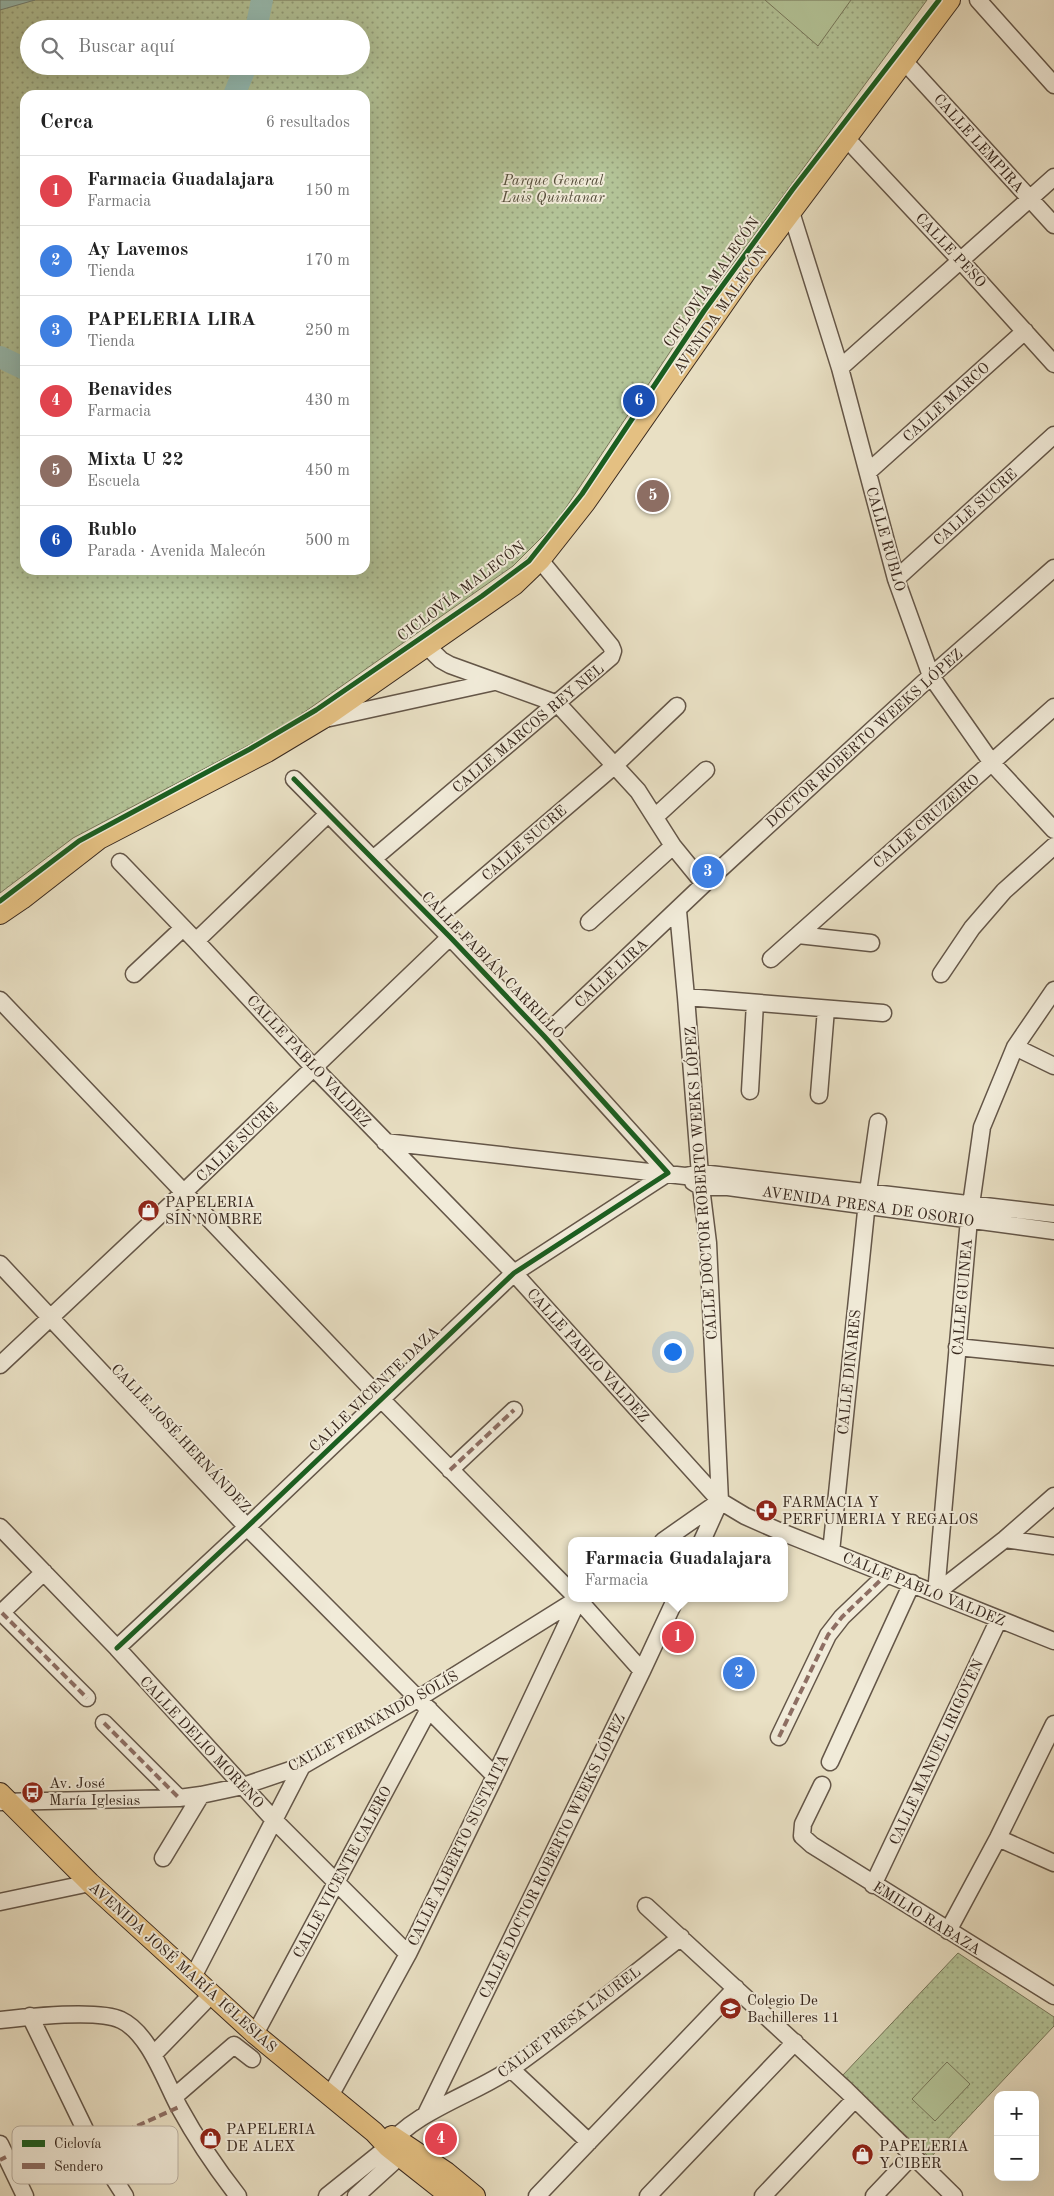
<!DOCTYPE html>
<html lang="es">
<meta charset="utf-8">
<style>
:root{--surface:#fff;--page:#f6f6f6;--text:#222;--muted:#767676;--line:#e0e0e0;--accent:#7c3aed}
body{margin:0;font-family:"Old Standard TT",serif;background:var(--page);color:var(--text)}
.controls{position:absolute;right:15px;bottom:15px;display:grid;overflow:hidden;border-radius:10px;box-shadow:0 5px 20px #0002}
.controls button{width:45px;height:45px;display:grid;place-items:center;padding:0;border:0;border-bottom:1px solid var(--line);background:var(--surface);color:var(--text);font:25px sans-serif}
.you{position:absolute;left:672px;top:1351px;width:18px;height:18px;margin:-12px;border:4px solid #fff;border-radius:50%;background:#1a73e8;box-shadow:0 0 0 8px #1a73e833}
.badge{display:grid;place-items:center;width:32px;height:32px;border-radius:50%;background:var(--accent);color:#fff;font-size:16px;font-weight:700}
.pin{position:absolute;translate:-50% -50%;border:2px solid #fff;box-shadow:0 1px 5px #0006}
.popup{position:absolute;left:568px;top:1537px;width:220px;height:65px;box-sizing:border-box;display:grid;place-content:center;border-radius:10px;background:var(--surface);filter:drop-shadow(0 1px 4px #0005);font-size:16px;white-space:nowrap;color:var(--muted)}
.popup b{font-size:19px;color:var(--text)}
.popup::after{content:'';position:absolute;left:50%;top:100%;margin-left:-10px;border:10px solid transparent;border-top-color:var(--surface)}
.list{margin:0;padding:0;list-style:none}
h2{display:flex;justify-content:space-between;align-items:center;height:65px;margin:0;padding:0 20px;font-size:21px}
h2 small{font-size:16px;font-weight:400;color:var(--muted)}
.list li{display:grid;grid-template-columns:32px 1fr auto;gap:15px;align-items:center;box-sizing:border-box;height:70px;padding:0 20px;border-top:1px solid var(--line)}
.list b{display:block;font-size:19px;white-space:nowrap}
.list p{margin:0;font-size:16px;white-space:nowrap;color:var(--muted)}
.list em{font-size:16px;font-style:normal;color:var(--muted)}
.icon{flex:none;width:28px;height:28px;fill:none;stroke:currentColor;stroke-width:2;stroke-linecap:round;stroke-linejoin:round}
.map{position:relative;flex:none;width:1054px;height:2196px;overflow:hidden}
.search{position:absolute;background:var(--surface);box-shadow:0 5px 20px #0002;left:20px;top:20px;width:350px;height:55px;display:flex;align-items:center;gap:12px;box-sizing:border-box;padding:0 18px;border-radius:28px;color:var(--muted);font-size:19px}
.panel{position:absolute;background:var(--surface);box-shadow:0 5px 20px #0002;left:20px;top:90px;width:350px;height:485px;border-radius:15px}
.map>svg:first-child{display:block}
.grass{fill:url(#grass-dots);stroke:#76765a;fill-rule:evenodd}
.garden{fill:#b3c397;stroke:#76765a}
.water{fill:#97bdb3;stroke:#718177}
.lines{fill:none;stroke-linecap:round;stroke-linejoin:round}
.river{stroke:#97bdb3;stroke-width:22}
.minor-casing{stroke:#645648;stroke-width:19}
.major-casing{stroke:#38281e;stroke-width:22}
.minor{stroke:#f1ebd9;stroke-width:16}
.major{stroke:#e4c082;stroke-width:20}
.quiet{stroke:#8d6e63;stroke-width:4;stroke-dasharray:8 4;stroke-linecap:butt}
.cycleway-casing{stroke:#f1ebd9;stroke-width:8}
.cycleway{stroke:#1b5e20;stroke-width:5}
.labels{text-anchor:middle;stroke-width:4;stroke-linejoin:round;paint-order:stroke}
.street-label{font-size:15px;fill:#38281e;stroke:#f1ebd9}
.park-label{font-size:15px;font-style:italic;fill:#574f3c;stroke:#f1ebd9}
.poi-label{font-size:15px;fill:#38281e;stroke:#f1ebd9;text-anchor:start}
.key{fill:#f1ebd9;stroke:#bab0a1;stroke-width:1}
.key-label{font-size:14px;fill:#38281e}
</style>
<div class="map">
<svg width="1054" height="2196" viewBox="0 0 1054 2196">
<defs>
<pattern id="grass-dots" width="8" height="8" patternUnits="userSpaceOnUse" patternTransform="scale(1.25)"><rect width="8" height="8" fill="#b3c397"/><path d="M2 2h.1M6 6h.1" fill="none" stroke="#939e7b" stroke-width="1.8" stroke-linecap="round"/></pattern>
</defs>
<rect width="100%" height="100%" fill="#e9e0c4"/>
<filter id="stains"><feTurbulence type="fractalNoise" baseFrequency=".004" numOctaves="4"/><feColorMatrix values="0 0 0 0 .2 0 0 0 0 .09 0 0 0 0 .02 0 0 0 .5 -.17"/></filter>
<radialGradient id="worn" r=".72"><stop offset=".6" stop-color="#630" stop-opacity="0"/><stop offset="1" stop-color="#630" stop-opacity=".3"/></radialGradient>
<!-- grass -->
<path class="grass" d="M0,0H927L688,325L555,524L513,566L283,727L73,838L0,893ZM29,29H361V66H29ZM25,95H365V570H25Z
M958,1953L1054,2017V2026L930,2158L842,2076Z"/>
<!-- garden -->
<path class="garden" d="M765,0H851L818,46Z
M947,2062L970,2084L935,2121L912,2099Z"/>
<!-- water -->
<path class="water" d="M0,0H35L0,10Z"/>
<g class="lines">
<!-- river -->
<path class="river" d="M256,29L262,0
M234,95L246,66
M0,357L25,369"/>
<defs>
<path id="minor" d="M978,0L1054,85
M904,61L1054,225
M846,138L961,261L1054,364
M791,212L840,368L896,579L931,676L992,763L1054,830
M840,368L1054,177
M868,472L1025,331
M896,579L1054,435
M427,646L441,660L450,665L558,704L638,791L673,846L704,884
M325,719L494,682
M656,816L706,770
M373,859L611,657L613,651L611,646L540,560
M120,862L196,941L314,1068L514,1273L720,1501L745,1516L779,1531L1054,1641
M678,911L686,997L701,1187L708,1243L720,1501L702,1541
M434,920L614,766L677,706
M589,922L673,846
M798,935L871,943
M196,941L328,814
M771,959L1054,707
M134,974L183,928
M941,974L972,928L1004,891L1054,846
M686,997L883,1013
M0,1000L382,1400L572,1593
M544,1036L704,884L931,676L1054,568
M1015,1047L1054,1066
M750,1091L755,1003
M819,1095L826,1009
M385,1142L685,1176L701,1173L727,1176L1054,1214
M693,1182L701,1187H728L1054,1231
M0,1264L247,1527L495,1776
M957,1347L1054,1357
M0,1365L183,1193L450,937
M450,1470L514,1410
M0,1527L117,1648L274,1820L408,1954
M1005,1539L1054,1546
M663,1541L720,1501
M831,1552L868,1192L878,1122
M936,1593L969,1219L982,1127L1015,1047L1054,990
M936,1593L1005,1539L1054,1496
M577,1598L642,1671
M2,1613L87,1698
M0,1614L44,1572
M117,1648L247,1527L514,1273L668,1173L544,1036L450,937L294,779
M104,1723L179,1798
M779,1737L828,1635L842,1617L887,1574
M830,1762L912,1583
M822,1785L803,1824L802,1836L812,1845L1054,1996
M0,1802L179,1798L201,1795L243,1786L302,1766L419,1698L579,1598
M998,1838L1054,1863
M163,1858L201,1795
M873,1885L999,1619
M0,1902L90,1883
M646,1906L846,2090L954,2196
M948,1931L998,1838L1054,1724
M193,1977L302,1766
M30,2016L93,2146L125,2196
M0,2020C26,2017 99,2009 121,2020C149,2033 165,2081 179,2107C196,2138 216,2168 238,2196
M255,2034L429,1709
M154,2054L212,1994
M511,2069L589,2142
M330,2096L408,1954L495,1776L578,1600
M174,2097L234,2045L252,2059
M426,2114L642,1671L676,1598
M0,2144L25,2196
M327,2196L388,2147C412,2112 477,2093 512,2068C570,2027 625,1981 681,1937
M356,2196L400,2156L405,2147
M537,2196L736,1988
M648,2196L795,2042
M763,2196L855,2099
M874,2196L912,2156"/>
<path id="major" d="M0,914L22,899L99,839L267,752L322,719L514,585L540,560L585,503L746,272L950,0
M0,1793L90,1883L255,2034L374,2132L388,2147L450,2196
M392,2136L446,2172L475,2196"/>
</defs>
<!-- minor casing -->
<use href="#minor" class="minor-casing"/>
<!-- major casing -->
<use href="#major" class="major-casing"/>
<!-- minor -->
<use href="#minor" class="minor"/>
<!-- major -->
<use href="#major" class="major"/>
<!-- quiet -->
<path class="quiet" d="M450,1470L514,1410
M2,1613L87,1698
M104,1723L179,1798
M779,1737L828,1635L842,1617L887,1574
M0,2160L6,2157
M17,2180L179,2107"/>
<defs>
<path id="cycleway" d="M0,901L79,841L250,749L316,710L482,596L529,561L582,494L704,311L793,189L939,0
M117,1648L247,1527L514,1273L668,1173L544,1036L450,937L294,779"/>
</defs>
<!-- cycleway casing -->
<use href="#cycleway" class="cycleway-casing"/>
<!-- cycleway -->
<use href="#cycleway" class="cycleway"/>
</g>
<!-- icons -->
<defs>
<symbol id="shop-disc" viewBox="-11 -11 22 22"><circle r="9.5" fill="#8f2418" stroke="#f1ebd9"/><path d="M-5-2.5h2.3a2.7 3.5 0 0 1 5.4 0H5L5.5 6h-11ZM-1.5-2.5h3a1.5 2.3 0 0 0-3 0Z" fill="#fff"/></symbol>
<symbol id="pharmacy-disc" viewBox="-11 -11 22 22"><circle r="9.5" fill="#8f2418" stroke="#f1ebd9"/><path d="M-2-6h4v4h4v4h-4v4h-4v-4h-4v-4h4Z" fill="#fff"/></symbol>
<symbol id="bus-disc" viewBox="-11 -11 22 22"><circle r="9.5" fill="#8f2418" stroke="#f1ebd9"/><path d="M-5-6H5V4H4V6H2V4H-2V6H-4V4H-5ZM-3.5-4V0h7V-4ZM-3.5 1.2v1.5H-2V1.2ZM2 1.2v1.5H3.5V1.2Z" fill="#fff"/></symbol>
<symbol id="university-disc" viewBox="-11 -11 22 22"><circle r="9.5" fill="#8f2418" stroke="#f1ebd9"/><path d="M0-5L7-2L0 1L-7-2ZM-4 1L0 2.5L4 1V4Q0 6-4 4Z" fill="#fff"/></symbol>
</defs>
<g fill-rule="evenodd">
<use href="#shop-disc" x="136" y="1198" width="25" height="25"/>
<use href="#pharmacy-disc" x="754" y="1498" width="25" height="25"/>
<use href="#bus-disc" x="20" y="1780" width="25" height="25"/>
<use href="#university-disc" x="718" y="1996" width="25" height="25"/>
<use href="#shop-disc" x="198" y="2126" width="25" height="25"/>
<use href="#shop-disc" x="850" y="2142" width="25" height="25"/>
</g>
<g class="labels">
<!-- street labels -->
<g class="street-label">
<text transform="translate(979 143) rotate(48)" y="5">CALLE LEMPIRA</text>
<text transform="translate(951 250) rotate(47)" y="5">CALLE PESO</text>
<text transform="translate(711 282) rotate(-55)" y="5">CICLOVÍA MALECÓN</text>
<text transform="translate(720 310) rotate(-55)" y="5">AVENIDA MALECÓN</text>
<text transform="translate(946 402) rotate(-42)" y="5">CALLE MARCO</text>
<text transform="translate(975 507) rotate(-42)" y="5">CALLE SUCRE</text>
<text transform="translate(886 539) rotate(74)" y="5">CALLE RUBLO</text>
<text transform="translate(461 591) rotate(-37)" y="5">CICLOVÍA MALECÓN</text>
<text transform="translate(528 728) rotate(-40)" y="5">CALLE MARCOS REY NEL</text>
<text transform="translate(864 738) rotate(-42)" y="5">DOCTOR ROBERTO WEEKS LÓPEZ</text>
<text transform="translate(926 821) rotate(-41)" y="5">CALLE CRUZEIRO</text>
<text transform="translate(524 843) rotate(-41)" y="5">CALLE SUCRE</text>
<text transform="translate(493 965) rotate(46)" y="5">CALLE FABIÁN CARRILLO</text>
<text transform="translate(611 973) rotate(-43)" y="5">CALLE LIRA</text>
<text transform="translate(309 1061) rotate(47)" y="5">CALLE PABLO VALDEZ</text>
<text transform="translate(237 1142) rotate(-44)" y="5">CALLE SUCRE</text>
<text transform="translate(701 1183) rotate(-94)" y="5">CALLE DOCTOR ROBERTO WEEKS LÓPEZ</text>
<text transform="translate(868 1206) rotate(8)" y="5">AVENIDA PRESA DE OSORIO</text>
<text transform="translate(962 1297) rotate(-85)" y="5">CALLE GUINEA</text>
<text transform="translate(588 1355) rotate(48)" y="5">CALLE PABLO VALDEZ</text>
<text transform="translate(849 1372) rotate(-84)" y="5">CALLE DINARES</text>
<text transform="translate(374 1389) rotate(-44)" y="5">CALLE VICENTE DAZA</text>
<text transform="translate(181 1438) rotate(47)" y="5">CALLE JOSÉ HERNÁNDEZ</text>
<text transform="translate(924 1589) rotate(22)" y="5">CALLE PABLO VALDEZ</text>
<text transform="translate(373 1721) rotate(-29)" y="5">CALLE FERNANDO SOLÍS</text>
<text transform="translate(202 1742) rotate(47)" y="5">CALLE DELIO MORENO</text>
<text transform="translate(936 1752) rotate(-65)" y="5">CALLE MANUEL IRIGOYEN</text>
<text transform="translate(458 1850) rotate(-64)" y="5">CALLE ALBERTO SUSTAITA</text>
<text transform="translate(552 1856) rotate(-64)" y="5">CALLE DOCTOR ROBERTO WEEKS LÓPEZ</text>
<text transform="translate(342 1872) rotate(-62)" y="5">CALLE VICENTE CALERO</text>
<text transform="translate(927 1918) rotate(32)" y="5">EMILIO RABAZA</text>
<text transform="translate(183 1967) rotate(42)" y="5">AVENIDA JOSÉ MARÍA IGLESIAS</text>
<text transform="translate(569 2022) rotate(-37)" y="5">CALLE PRESA LAUREL</text>
</g>
<!-- park labels -->
<g class="park-label">
<text x="553" y="185">Parque General<tspan x="553" dy="17">Luis Quintanar</tspan></text>
</g>
<!-- poi labels -->
<g class="poi-label">
<text x="165" y="1207">PAPELERIA<tspan x="165" dy="17">SIN NOMBRE</tspan></text>
<text x="782" y="1507">FARMACIA Y<tspan x="782" dy="17">PERFUMERIA Y REGALOS</tspan></text>
<text x="49" y="1788">Av. José<tspan x="49" dy="17">María Iglesias</tspan></text>
<text x="747" y="2005">Colegio De<tspan x="747" dy="17">Bachilleres 11</tspan></text>
<text x="226" y="2134">PAPELERIA<tspan x="226" dy="17">DE ALEX</tspan></text>
<text x="879" y="2151">PAPELERIA<tspan x="879" dy="17">Y CIBER</tspan></text>
</g>
</g>
<!-- legend -->
<rect x="12" y="2126" width="166" height="58" rx="8" class="key"/>
<rect x="22" y="2140" width="23" height="7" fill="#1b5e20"/>
<rect x="22" y="2163" width="23" height="6" fill="#8d6e63"/>
<g class="key-label">
<text x="54" y="2148">Ciclovía</text>
<text x="54" y="2171">Sendero</text>
</g>
<rect width="100%" height="100%" filter="url(#stains)"/>
<rect width="100%" height="100%" fill="url(#worn)"/>
</svg>
<div class="controls">
<button>+</button>
<button>−</button>
</div>
<div class="you"></div>
<div class="pin badge" style="left:678px;top:1637px;background:#e0444e">1</div>
<div class="popup"><b>Farmacia Guadalajara</b>Farmacia</div>
<div class="pin badge" style="left:739px;top:1673px;background:#3f7fe0">2</div>
<div class="pin badge" style="left:708px;top:872px;background:#3f7fe0">3</div>
<div class="pin badge" style="left:441px;top:2139px;background:#e0444e">4</div>
<div class="pin badge" style="left:653px;top:496px;background:#8d6e63">5</div>
<div class="pin badge" style="left:639px;top:401px;background:#1a4fb4">6</div>
<div class="search"><svg class="icon" aria-label="search" viewBox="0 0 24 24"><circle cx="10" cy="10" r="6"/><path d="M15 15l6 6"/></svg>Buscar aquí</div>
<section class="panel">
<h2>Cerca<small>6 resultados</small></h2>
<ul class="list">
<li><span class="badge" style="background:#e0444e">1</span><div><b>Farmacia Guadalajara</b><p>Farmacia</p></div><em>150 m</em></li>
<li><span class="badge" style="background:#3f7fe0">2</span><div><b>Ay Lavemos</b><p>Tienda</p></div><em>170 m</em></li>
<li><span class="badge" style="background:#3f7fe0">3</span><div><b>PAPELERIA LIRA</b><p>Tienda</p></div><em>250 m</em></li>
<li><span class="badge" style="background:#e0444e">4</span><div><b>Benavides</b><p>Farmacia</p></div><em>430 m</em></li>
<li><span class="badge" style="background:#8d6e63">5</span><div><b>Mixta U 22</b><p>Escuela</p></div><em>450 m</em></li>
<li><span class="badge" style="background:#1a4fb4">6</span><div><b>Rublo</b><p>Parada · Avenida Malecón</p></div><em>500 m</em></li>
</ul>
</section>
</div>
